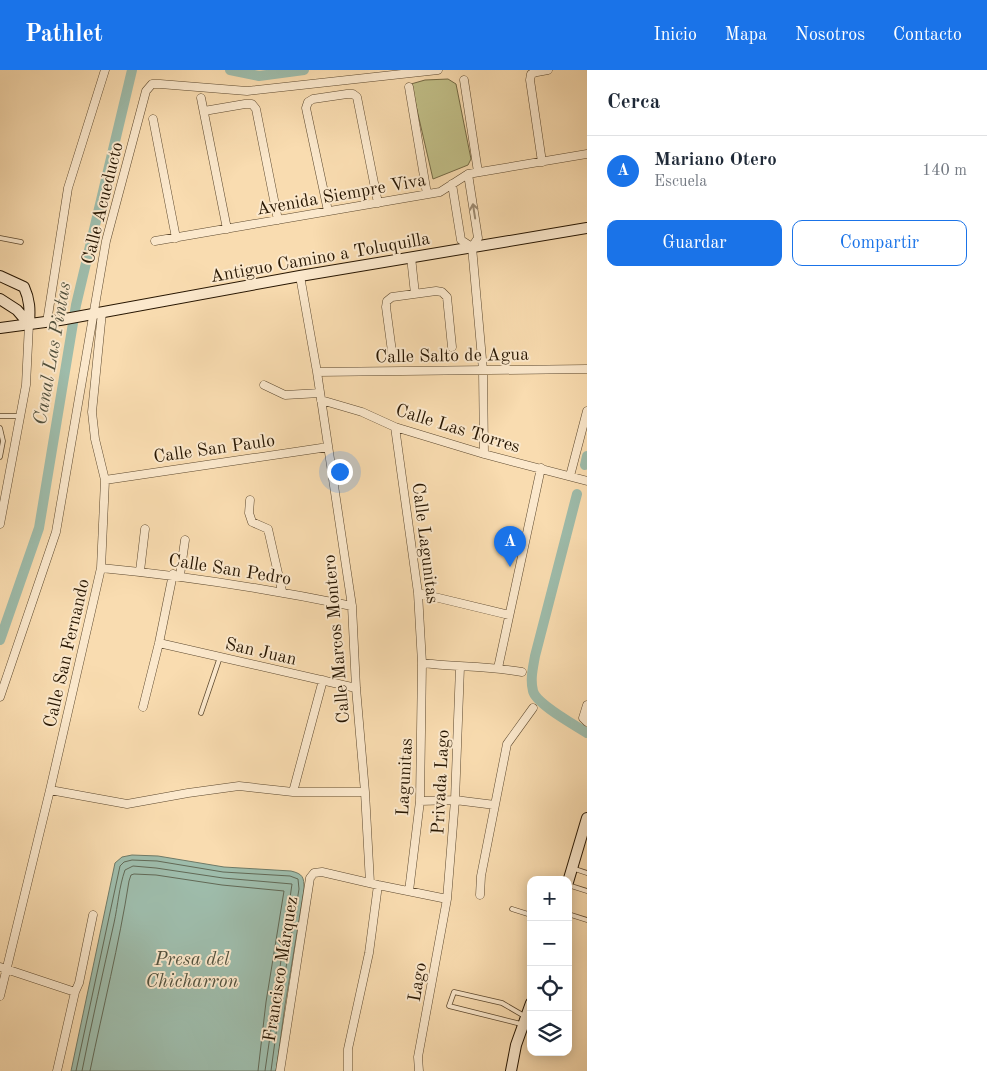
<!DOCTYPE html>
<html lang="es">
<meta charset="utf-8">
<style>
:root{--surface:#fff;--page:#f2f2f3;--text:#1f2937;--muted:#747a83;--line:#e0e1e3;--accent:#1a73e8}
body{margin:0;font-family:"Old Standard TT",serif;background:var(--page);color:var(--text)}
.controls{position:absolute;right:15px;bottom:15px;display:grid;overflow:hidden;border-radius:10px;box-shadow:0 2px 12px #0003}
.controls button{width:45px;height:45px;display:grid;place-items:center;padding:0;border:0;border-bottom:1px solid var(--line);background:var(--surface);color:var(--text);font:25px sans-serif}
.you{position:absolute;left:339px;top:401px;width:18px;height:18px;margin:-12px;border:4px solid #fff;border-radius:50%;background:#1a73e8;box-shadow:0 0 0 8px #1a73e833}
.badge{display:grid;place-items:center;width:32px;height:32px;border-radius:50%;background:var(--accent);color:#fff;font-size:16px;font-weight:700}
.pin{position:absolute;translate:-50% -41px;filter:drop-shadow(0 1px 2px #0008)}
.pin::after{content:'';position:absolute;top:26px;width:18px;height:15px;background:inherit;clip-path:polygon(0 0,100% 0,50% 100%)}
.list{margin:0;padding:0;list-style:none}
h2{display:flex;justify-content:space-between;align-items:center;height:65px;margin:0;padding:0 20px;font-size:21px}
h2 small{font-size:16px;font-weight:400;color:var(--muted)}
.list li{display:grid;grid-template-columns:32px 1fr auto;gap:15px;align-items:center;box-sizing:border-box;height:70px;padding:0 20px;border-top:1px solid var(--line)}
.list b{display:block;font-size:19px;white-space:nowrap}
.list p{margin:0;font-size:16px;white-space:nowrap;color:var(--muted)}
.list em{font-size:16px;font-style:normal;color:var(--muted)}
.actions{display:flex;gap:10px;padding:15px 20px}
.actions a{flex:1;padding:11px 0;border:1px solid var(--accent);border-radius:10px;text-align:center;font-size:18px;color:var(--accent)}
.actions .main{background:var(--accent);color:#fff}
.icon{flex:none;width:28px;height:28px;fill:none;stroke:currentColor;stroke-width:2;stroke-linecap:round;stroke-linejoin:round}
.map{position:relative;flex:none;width:587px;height:1001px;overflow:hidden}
header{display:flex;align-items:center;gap:30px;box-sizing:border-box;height:70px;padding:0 25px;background:var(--accent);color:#fff}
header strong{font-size:24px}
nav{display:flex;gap:28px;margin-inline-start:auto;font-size:18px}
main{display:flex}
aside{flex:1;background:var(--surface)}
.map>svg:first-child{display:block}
.green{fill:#c1bf88;stroke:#746a45}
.water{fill:#9ebcab;stroke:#6e7a67}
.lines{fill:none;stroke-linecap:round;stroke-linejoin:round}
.shore{stroke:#626956;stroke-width:1}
.canal{stroke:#9ebcab;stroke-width:10}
.lane-casing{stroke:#5c482e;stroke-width:5.5}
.street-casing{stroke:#5c482e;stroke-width:9}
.secondary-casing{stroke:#271602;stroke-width:12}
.lane{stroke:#fbe8cc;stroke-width:4}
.street{stroke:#fbe8cc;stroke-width:8}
.secondary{stroke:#fbe8cc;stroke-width:10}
.oneway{stroke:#9c8a71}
.labels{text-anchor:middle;stroke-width:4;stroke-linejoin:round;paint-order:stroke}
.street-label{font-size:18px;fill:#271602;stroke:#fbe8cc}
.water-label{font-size:19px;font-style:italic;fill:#51503d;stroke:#fbe8cc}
</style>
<header>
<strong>Pathlet</strong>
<nav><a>Inicio</a><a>Mapa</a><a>Nosotros</a><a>Contacto</a></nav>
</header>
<main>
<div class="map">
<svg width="587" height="1001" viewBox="0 0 587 1001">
<rect width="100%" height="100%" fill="#f9dcb0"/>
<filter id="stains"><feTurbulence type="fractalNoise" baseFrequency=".004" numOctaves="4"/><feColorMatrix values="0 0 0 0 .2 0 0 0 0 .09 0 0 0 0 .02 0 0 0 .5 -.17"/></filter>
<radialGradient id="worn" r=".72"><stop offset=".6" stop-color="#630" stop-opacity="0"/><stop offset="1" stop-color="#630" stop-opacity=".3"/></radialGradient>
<!-- green -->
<path class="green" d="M448,9L456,14L471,89L468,95L433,109L411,14L425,10Z"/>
<!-- water -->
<path class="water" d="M132,785L158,786L224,797L291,801C303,804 304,807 304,819L285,935L276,1001H71L115,793L122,787Z"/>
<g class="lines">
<!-- shore -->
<path class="shore" d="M76,1001L120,796L124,792L132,790L157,791L223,802L290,806L298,809L299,819L280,934L271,1001
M82,1001C92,951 103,902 114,853C118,835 119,817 125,800L133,796L156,798L223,808L292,814L265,1001
M90,1001C103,938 119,875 129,811L131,805L134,804L156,805L222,815L284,821L266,932L258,1001"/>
<!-- canal -->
<path class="canal" d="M230,0L259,6L304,0
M585,395L587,386
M577,424L535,586C533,598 530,609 533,621C536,634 575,655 587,663
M0,570L39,458L76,235L132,0"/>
<defs>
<path id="lane" d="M0,168L21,172
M0,346H20
M0,358L3,371L0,387
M201,643L220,587
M572,798L587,803
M568,815L587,821
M512,839L531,845
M568,844L587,850
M521,954L449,936L454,922L502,933L526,947"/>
<path id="street" d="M464,10L478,102
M409,17L427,124
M201,28L227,159
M204,41L245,34H252L256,39L278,150
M153,49L176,168
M542,92L530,10L531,4L537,2L548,0
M468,104L478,168L472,177L483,300L484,384
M452,114L461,170L472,177
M328,141L306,38L308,32L313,29L347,24H353L357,27L378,133
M155,171L440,122L468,104L587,84
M411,187L415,224
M300,206L317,302L352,536L356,618L365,722L370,813
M47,252L68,118L105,0
M393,289L386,237L387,231L392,227L436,221L442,222L447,227L452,277
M317,302L587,299
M264,315L285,325L320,323
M321,330L362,342L395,357L484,384L587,411
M395,357L418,523L422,593L420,731L409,821
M570,406L587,341
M105,410L328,377
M250,430L249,443L252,452L268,459L282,521
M0,454L26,315L29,254
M101,498C186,506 269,519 352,536
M140,501L145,459
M180,505L185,470
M418,523L509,545
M159,573L356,618
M422,593C456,597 489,596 522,602
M498,598L541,398
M0,627L56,462L106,171L146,21L152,14H160L247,21L438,0
M587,635L583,648L587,652
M143,637L159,573L173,504
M50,720L127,734L188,723L239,716L293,722H365
M293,722L323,610
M420,731L455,730L495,735
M480,825L481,806L507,674L533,638
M0,897L75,922
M0,926L50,720L101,498L105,410L95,369L92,342L102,242
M57,1001L75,922L79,913L93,845
M280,1001L310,808L314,803L322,802L378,815L447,829
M348,1001V979L369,883L378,815
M419,1001L418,987L447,829L455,730L460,597"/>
<path id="secondary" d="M0,206L24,217C30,230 30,240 29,254
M0,229L17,240L29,254
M0,258L60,250L300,206L587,158
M568,812L587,748
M511,1001L516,975L531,933"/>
</defs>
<!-- lane casing -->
<use href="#lane" class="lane-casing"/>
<!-- street casing -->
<use href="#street" class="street-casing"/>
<!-- secondary casing -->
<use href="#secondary" class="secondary-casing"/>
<!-- lane -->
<use href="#lane" class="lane"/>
<!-- street -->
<use href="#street" class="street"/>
<!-- secondary -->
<use href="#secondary" class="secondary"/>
</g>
<!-- one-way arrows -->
<defs><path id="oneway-shaft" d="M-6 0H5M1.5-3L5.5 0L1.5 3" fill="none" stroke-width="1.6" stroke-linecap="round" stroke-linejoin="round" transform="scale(1.25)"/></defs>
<use class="oneway" href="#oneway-shaft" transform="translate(474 141) rotate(-99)"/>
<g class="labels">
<!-- street labels -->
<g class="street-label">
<text transform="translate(341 124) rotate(-10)" y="6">Avenida Siempre Viva</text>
<text transform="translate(102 133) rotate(-76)" y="6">Calle Acueducto</text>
<text transform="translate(320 187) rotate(-10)" y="6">Antiguo Camino a Toluquilla</text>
<text transform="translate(452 285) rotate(-1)" y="6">Calle Salto de Agua</text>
<text transform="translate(458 358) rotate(17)" y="6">Calle Las Torres</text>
<text transform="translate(214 378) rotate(-8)" y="6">Calle San Paulo</text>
<text transform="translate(426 473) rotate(83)" y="6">Calle Lagunitas</text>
<text transform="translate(230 499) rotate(9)" y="6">Calle San Pedro</text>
<text transform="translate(336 569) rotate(-95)" y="6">Calle Marcos Montero</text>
<text transform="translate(261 581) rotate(13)" y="6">San Juan</text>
<text transform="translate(66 583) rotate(-77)" y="6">Calle San Fernando</text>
<text transform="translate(404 707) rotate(-87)" y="6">Lagunitas</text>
<text transform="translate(440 712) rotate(-87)" y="6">Privada Lago</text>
<text transform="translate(280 899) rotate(-81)" y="6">Francisco Márquez</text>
<text transform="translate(417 912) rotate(-80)" y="6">Lago</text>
</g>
<!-- water labels -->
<g class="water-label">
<text transform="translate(51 283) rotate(-80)" y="7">Canal Las Pintas</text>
<text x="192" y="895">Presa del<tspan x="192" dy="22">Chicharron</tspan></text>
</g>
</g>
<rect width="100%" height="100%" filter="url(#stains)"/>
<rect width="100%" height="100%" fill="url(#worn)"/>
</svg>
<div class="controls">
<button>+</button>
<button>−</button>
<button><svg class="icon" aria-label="locate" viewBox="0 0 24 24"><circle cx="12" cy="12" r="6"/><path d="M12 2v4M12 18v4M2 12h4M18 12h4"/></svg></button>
<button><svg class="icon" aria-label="layers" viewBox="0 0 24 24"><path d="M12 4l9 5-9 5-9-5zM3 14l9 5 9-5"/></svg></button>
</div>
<div class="you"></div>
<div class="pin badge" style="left:510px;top:497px">A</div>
</div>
<aside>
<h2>Cerca<small></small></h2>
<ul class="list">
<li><span class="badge">A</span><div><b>Mariano Otero</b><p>Escuela</p></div><em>140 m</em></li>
</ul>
<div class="actions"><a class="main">Guardar</a><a>Compartir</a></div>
</aside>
</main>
